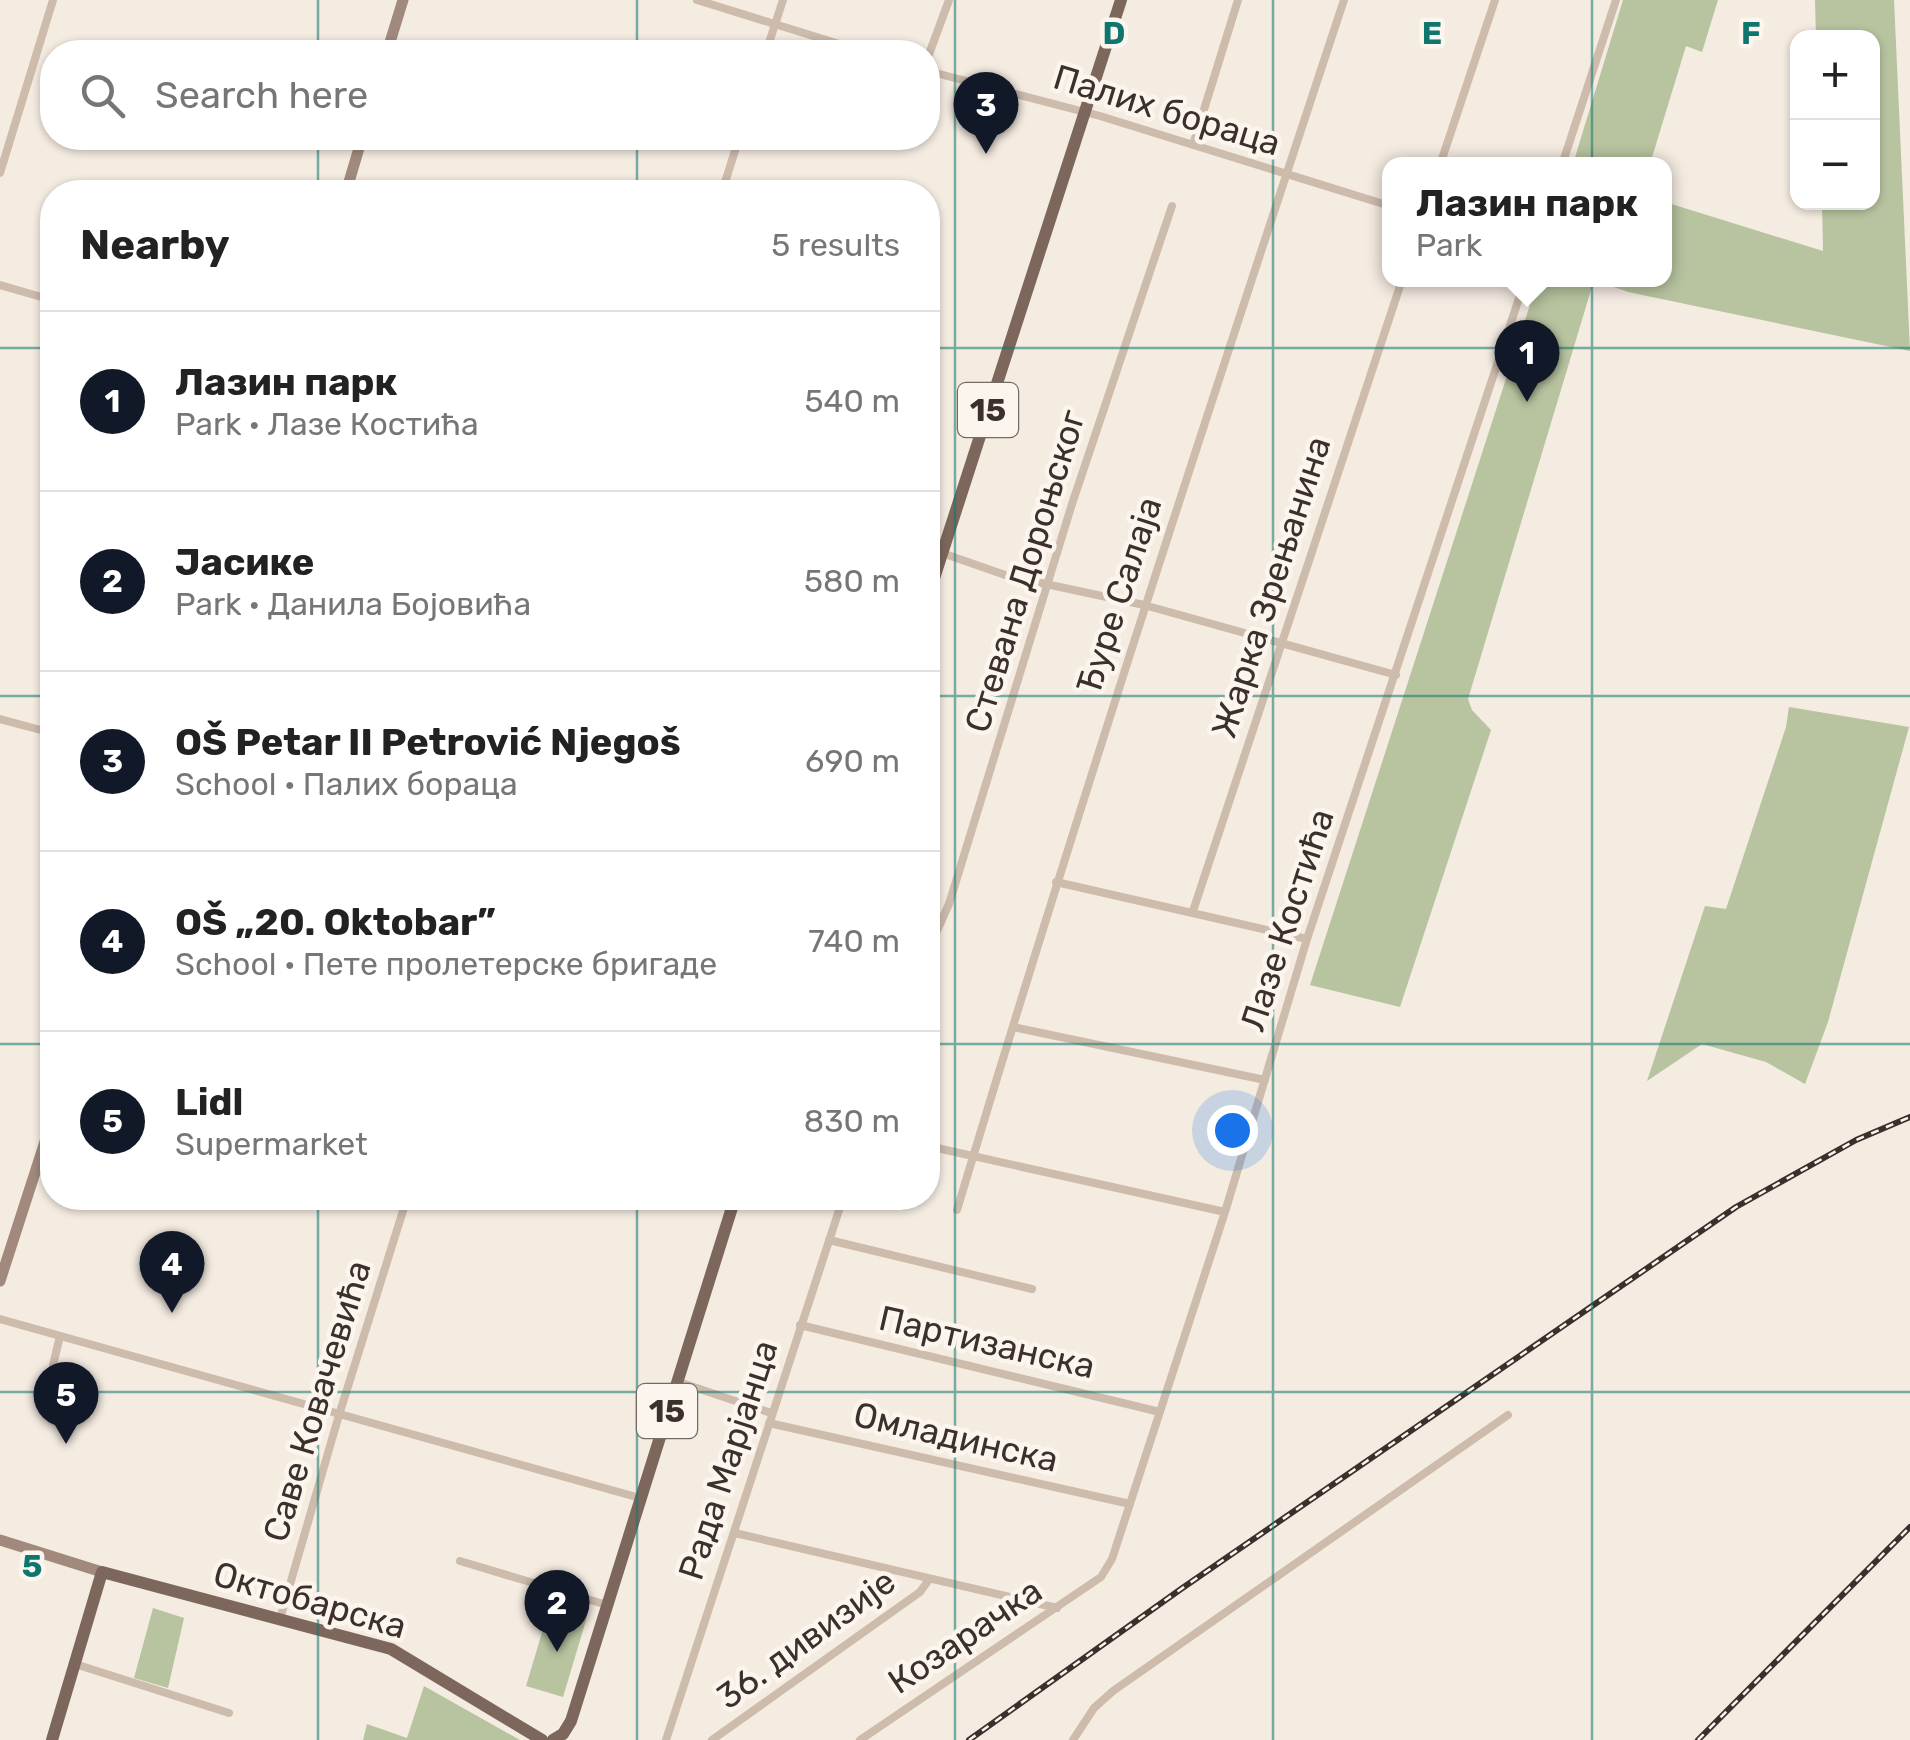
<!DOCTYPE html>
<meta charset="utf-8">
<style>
:root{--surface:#fff;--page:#f6f6f6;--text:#222;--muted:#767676;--line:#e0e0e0;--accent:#111827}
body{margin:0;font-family:Rubik,sans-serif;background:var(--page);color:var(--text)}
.controls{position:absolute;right:30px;top:30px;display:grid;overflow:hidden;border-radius:20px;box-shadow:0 2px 8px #0004}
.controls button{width:90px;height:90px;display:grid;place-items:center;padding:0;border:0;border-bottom:2px solid var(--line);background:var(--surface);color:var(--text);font:50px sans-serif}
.you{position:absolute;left:1232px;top:1130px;width:35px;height:35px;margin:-25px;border:8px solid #fff;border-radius:50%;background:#1a73e8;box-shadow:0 0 0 15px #1a73e833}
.badge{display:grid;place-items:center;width:65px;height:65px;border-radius:50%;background:var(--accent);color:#fff;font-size:32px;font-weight:700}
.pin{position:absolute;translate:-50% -82px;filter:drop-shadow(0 2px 5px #0008)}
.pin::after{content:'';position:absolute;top:52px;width:35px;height:30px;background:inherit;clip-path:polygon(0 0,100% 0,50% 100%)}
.popup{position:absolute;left:1382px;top:157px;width:290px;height:130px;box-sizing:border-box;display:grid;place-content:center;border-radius:20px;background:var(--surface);filter:drop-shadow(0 2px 8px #0005);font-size:32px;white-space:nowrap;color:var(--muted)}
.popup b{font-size:38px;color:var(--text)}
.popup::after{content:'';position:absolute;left:50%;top:100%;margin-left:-20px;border:20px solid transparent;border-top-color:var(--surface)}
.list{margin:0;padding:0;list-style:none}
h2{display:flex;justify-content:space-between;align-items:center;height:130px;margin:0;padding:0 40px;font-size:42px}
h2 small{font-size:32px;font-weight:400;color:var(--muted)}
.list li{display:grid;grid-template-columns:65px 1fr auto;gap:30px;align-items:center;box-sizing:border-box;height:180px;padding:0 40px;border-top:2px solid var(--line)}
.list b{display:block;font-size:38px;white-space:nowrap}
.list p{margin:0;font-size:32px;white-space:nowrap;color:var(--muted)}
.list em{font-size:32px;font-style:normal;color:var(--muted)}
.icon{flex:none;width:55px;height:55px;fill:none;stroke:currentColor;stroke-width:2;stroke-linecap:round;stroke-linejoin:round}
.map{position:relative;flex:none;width:1910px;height:1740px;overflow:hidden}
.search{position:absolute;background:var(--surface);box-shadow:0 2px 8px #0004;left:40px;top:40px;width:900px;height:110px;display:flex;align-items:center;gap:25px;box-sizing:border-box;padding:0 35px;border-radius:40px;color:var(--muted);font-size:38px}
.panel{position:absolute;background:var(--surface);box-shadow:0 2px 8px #0004;left:40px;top:180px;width:900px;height:1030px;border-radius:40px}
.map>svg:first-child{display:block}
.green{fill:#b8c4a0}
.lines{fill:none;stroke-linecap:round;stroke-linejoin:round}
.street{stroke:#cdbbac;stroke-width:8}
.secondary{stroke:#a18a7d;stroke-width:11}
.primary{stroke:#7d675c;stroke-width:12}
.rail-casing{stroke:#3b302b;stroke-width:6}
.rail{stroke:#fbf5ee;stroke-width:2.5;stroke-dasharray:8;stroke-linecap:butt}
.grid{fill:none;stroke:#0f766e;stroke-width:2.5;stroke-opacity:0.55}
.labels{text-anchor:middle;stroke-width:9;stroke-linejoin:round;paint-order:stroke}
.shield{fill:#fbf5ee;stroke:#756b66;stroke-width:2.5}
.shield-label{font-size:32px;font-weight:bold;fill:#3b302b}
.street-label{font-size:35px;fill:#3b302b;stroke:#fbf5ee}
.grid-label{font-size:32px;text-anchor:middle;font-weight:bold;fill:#0f766e;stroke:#fbf5ee;stroke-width:9;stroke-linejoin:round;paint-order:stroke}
</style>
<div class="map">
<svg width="1910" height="1740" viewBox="0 0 1910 1740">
<rect width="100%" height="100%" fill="#f4ebe1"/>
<!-- green -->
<path class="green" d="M1623,0H1718L1702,52L1686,46L1650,164H1573Z
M1815,0H1894L1910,351L1628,292L1594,280L1468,699L1472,710L1491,730L1400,1007L1310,985L1538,280H1664L1665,202L1823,251L1822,203L1872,202V38L1816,37Z
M1789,707L1909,727L1828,1022L1805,1084L1766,1062L1702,1044L1647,1081L1705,906L1726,909L1786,727Z
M550,1606L587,1617L563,1697L526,1686Z
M153,1608L184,1618L168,1688L134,1678Z
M424,1686L520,1740H363L367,1724L407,1738Z"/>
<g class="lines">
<!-- street -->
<path class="street" d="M697,0L865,52
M766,52L783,0
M928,57L949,0
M928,71L1100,116L1390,206
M1193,145L1238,0
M1440,165L1495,0
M1562,165L1616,0
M0,173L53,0
M722,192L739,138
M0,285L52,300
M928,543L944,547
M942,553L1008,576L1144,605L1396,675
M0,719L52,733
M1056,882L1307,939
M1193,911L1402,280
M928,951L949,904L1072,504L1172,206
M1013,1027L1265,1080
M928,1146L1225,1212
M957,1210C1079,804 1211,402 1344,0
M829,1240L1032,1289
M0,1319L640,1498
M800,1325L1160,1412
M53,1365L60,1336
M676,1381L771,1413
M769,1423L1130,1504
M735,1533L1057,1608
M460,1561L607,1605
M280,1619L339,1415L407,1198
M75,1664L229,1713
M666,1740L843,1198
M712,1740L920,1592L928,1581
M860,1740L1101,1577L1112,1559L1225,1212L1307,939L1525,280
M1073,1740L1094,1708L1113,1691L1508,1415"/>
<!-- secondary -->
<path class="secondary" d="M387,52L403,0
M346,192L362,138
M0,1281L52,1120
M0,1540L102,1572"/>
<!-- primary -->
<path class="primary" d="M928,597L1121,0
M52,1740L102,1572L391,1649L542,1740
M553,1740L563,1734L571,1721L735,1198"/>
<defs>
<path id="rail" d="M969,1740L1181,1589L1736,1207L1856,1140L1910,1117
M1698,1740L1910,1527"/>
</defs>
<!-- rail casing -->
<use href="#rail" class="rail-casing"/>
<!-- rail -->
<use href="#rail" class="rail"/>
</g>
<!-- grid -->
<path class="grid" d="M318,0V52M637,0V52M955,0V1740M1273,0V1740M1592,0V1740M318,138V192M637,138V192M0,348H52M928,348H1910M0,696H52M928,696H1910M0,1044H52M928,1044H1910M318,1198V1740M637,1198V1740M0,1392H1910"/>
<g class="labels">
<!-- shield labels -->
<g class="shield">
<rect x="958" y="383" width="60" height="54" rx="8"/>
<rect x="637" y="1384" width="60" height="54" rx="8"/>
</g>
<g class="shield-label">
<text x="988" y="421">15</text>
<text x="667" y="1422">15</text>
</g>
<!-- street labels -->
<g class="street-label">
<text transform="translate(1167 110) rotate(17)" y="12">Палих бораца</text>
<text transform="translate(1025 571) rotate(-73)" y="12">Стевана Дороњског</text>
<text transform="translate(1271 587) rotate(-72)" y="12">Жарка Зрењанина</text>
<text transform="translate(1119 595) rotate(-72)" y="12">Ђуре Салаја</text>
<text transform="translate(1287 920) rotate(-72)" y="12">Лазе Костића</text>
<text transform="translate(987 1342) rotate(13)" y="12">Партизанска</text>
<text transform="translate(317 1401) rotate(-73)" y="12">Саве Ковачевића</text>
<text transform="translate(956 1437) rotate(13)" y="12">Омладинска</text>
<text transform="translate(728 1460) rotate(-72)" y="12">Рада Марјанца</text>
<text transform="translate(310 1600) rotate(16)" y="12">Октобарска</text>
<text transform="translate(965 1636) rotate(-34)" y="12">Козарачка</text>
<text transform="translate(806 1639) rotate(-36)" y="12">36. дивизије</text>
</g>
</g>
<g class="grid-label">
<text x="1114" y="44">D</text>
<text x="1432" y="44">E</text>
<text x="1751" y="44">F</text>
<text x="32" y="1577">5</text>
</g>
</svg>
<div class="controls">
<button>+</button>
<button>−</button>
</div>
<div class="you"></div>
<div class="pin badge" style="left:1527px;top:402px">1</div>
<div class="popup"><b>Лазин парк</b>Park</div>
<div class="pin badge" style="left:557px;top:1652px">2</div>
<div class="pin badge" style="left:986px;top:154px">3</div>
<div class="pin badge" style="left:172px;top:1313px">4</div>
<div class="pin badge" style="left:66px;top:1444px">5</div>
<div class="search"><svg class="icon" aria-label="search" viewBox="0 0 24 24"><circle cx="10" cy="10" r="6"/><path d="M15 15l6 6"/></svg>Search here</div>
<section class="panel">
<h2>Nearby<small>5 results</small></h2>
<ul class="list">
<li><span class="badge">1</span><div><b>Лазин парк</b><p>Park · Лазе Костића</p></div><em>540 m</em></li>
<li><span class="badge">2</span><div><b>Јасике</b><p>Park · Данила Бојовића</p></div><em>580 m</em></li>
<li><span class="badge">3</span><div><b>OŠ Petar II Petrović Njegoš</b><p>School · Палих бораца</p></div><em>690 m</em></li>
<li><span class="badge">4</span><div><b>OŠ „20. Oktobar”</b><p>School · Пете пролетерске бригаде</p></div><em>740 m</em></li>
<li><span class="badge">5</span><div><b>Lidl</b><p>Supermarket</p></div><em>830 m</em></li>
</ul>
</section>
</div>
